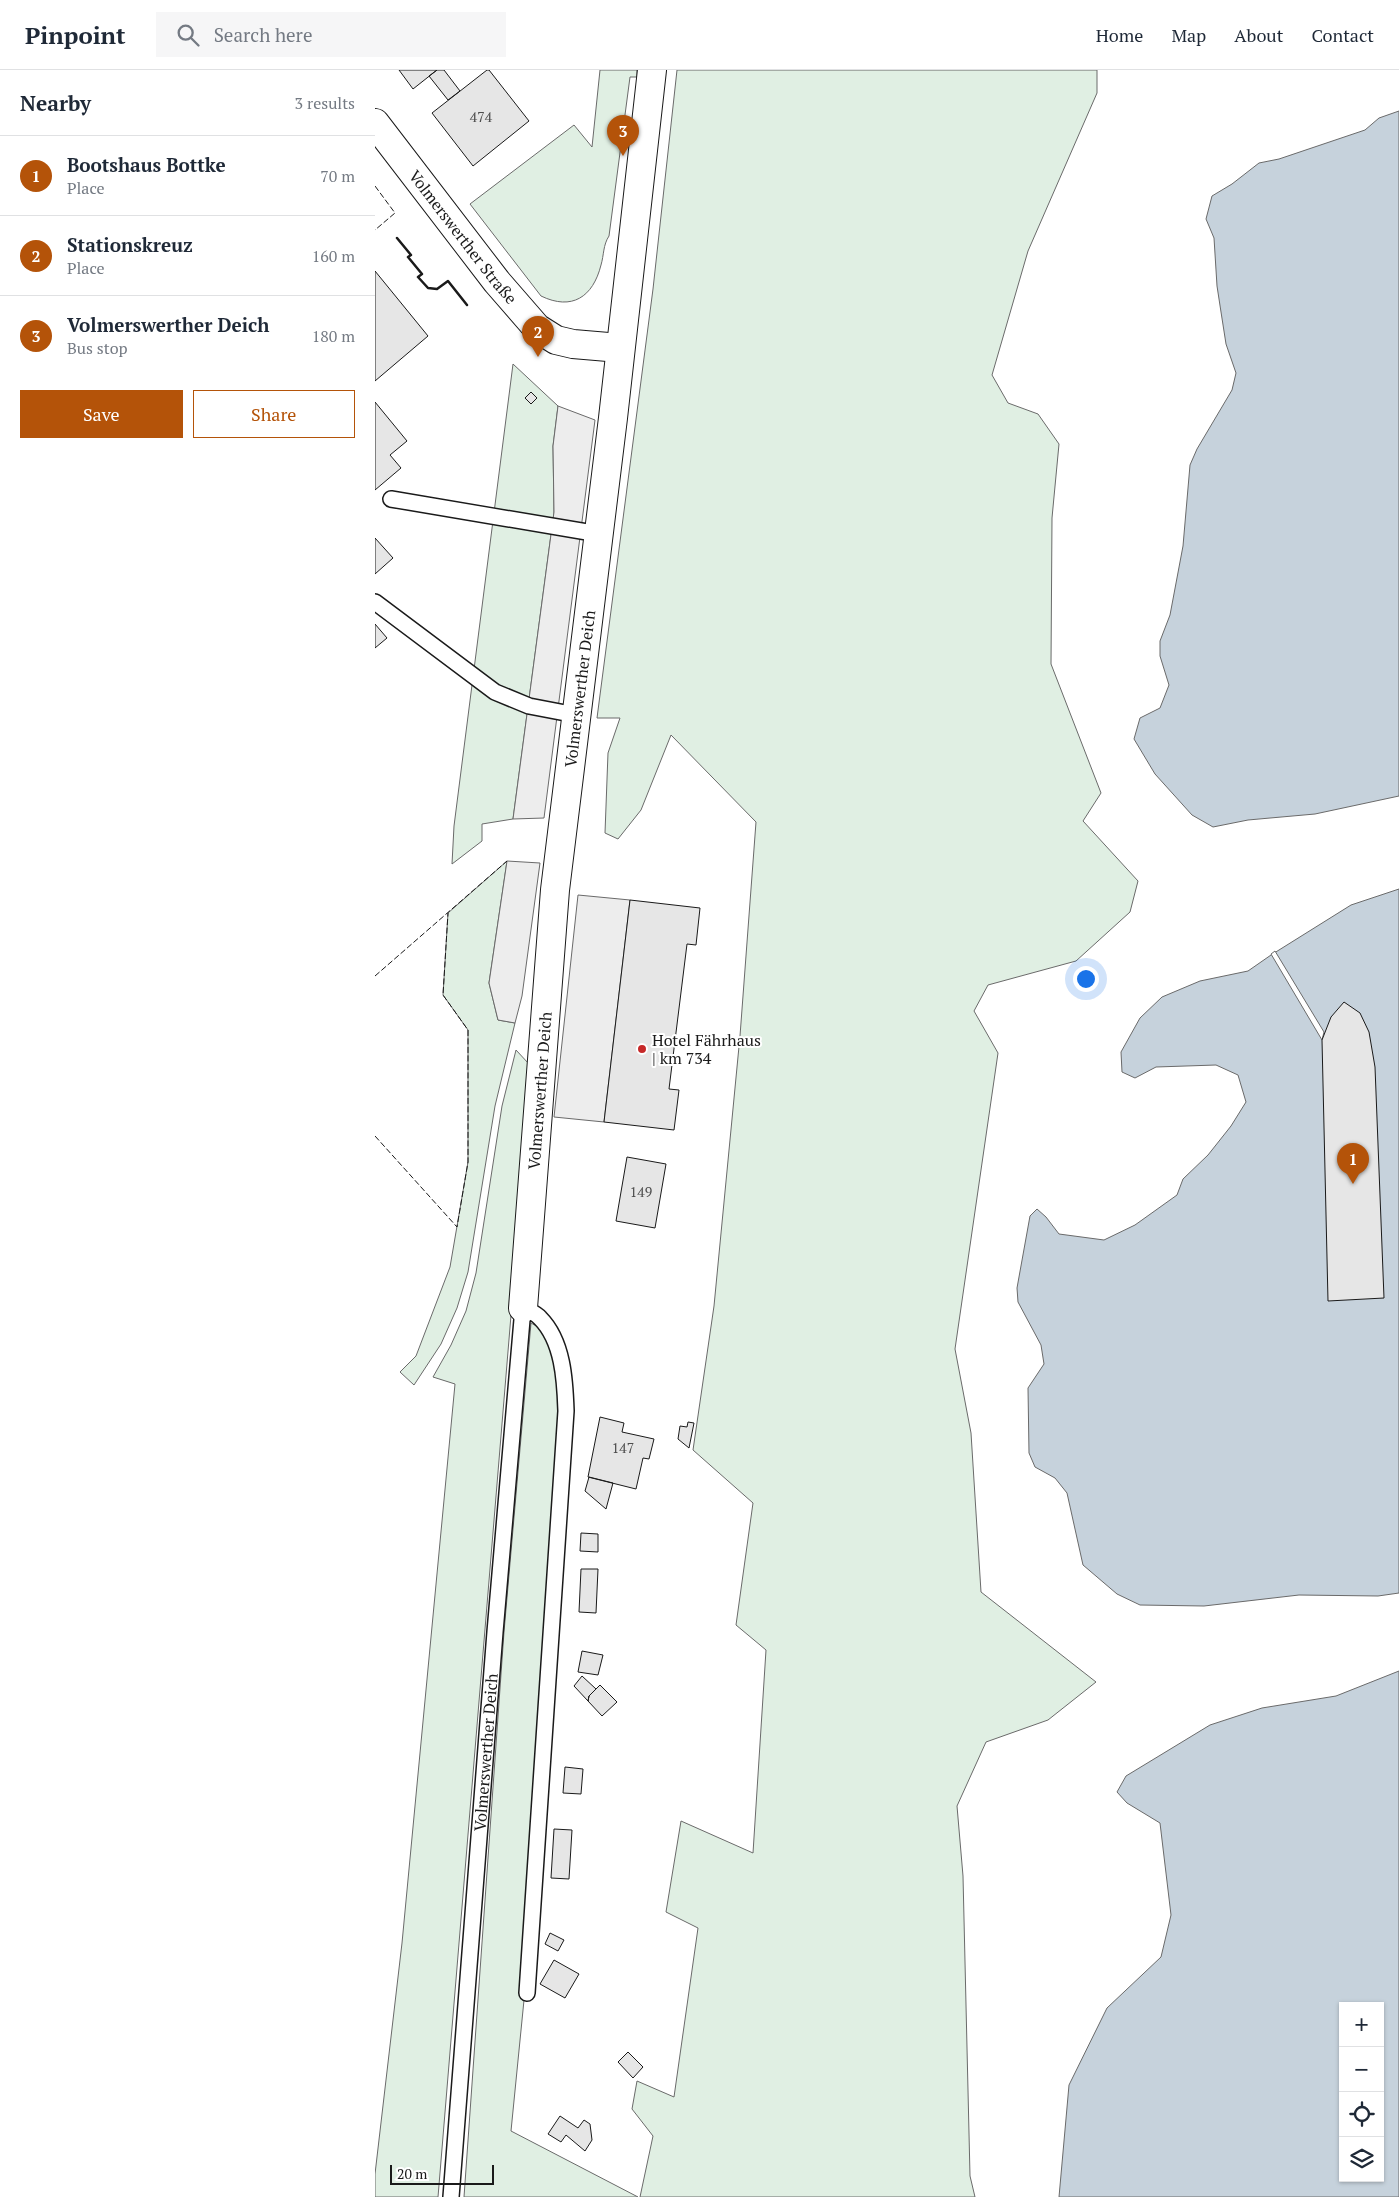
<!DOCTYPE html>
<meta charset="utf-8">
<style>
:root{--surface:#fff;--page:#f6f6f7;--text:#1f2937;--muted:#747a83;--line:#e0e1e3;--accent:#b45309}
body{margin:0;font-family:"PT Serif",serif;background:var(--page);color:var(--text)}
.controls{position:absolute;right:15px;bottom:15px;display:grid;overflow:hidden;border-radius:0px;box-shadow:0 1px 4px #0004}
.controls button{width:45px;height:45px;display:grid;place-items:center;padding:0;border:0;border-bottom:1px solid var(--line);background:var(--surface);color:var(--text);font:25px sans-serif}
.scale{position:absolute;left:15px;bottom:12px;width:104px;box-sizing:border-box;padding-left:5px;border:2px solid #1a1a1a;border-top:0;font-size:14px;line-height:18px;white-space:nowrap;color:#1a1a1a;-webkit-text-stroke:4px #fff;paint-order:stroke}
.you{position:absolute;left:710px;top:908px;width:18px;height:18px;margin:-12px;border:4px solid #fff;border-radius:50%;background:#1a73e8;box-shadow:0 0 0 8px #1a73e833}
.badge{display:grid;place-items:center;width:32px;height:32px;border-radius:50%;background:var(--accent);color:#fff;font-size:16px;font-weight:700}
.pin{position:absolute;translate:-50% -41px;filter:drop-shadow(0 1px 2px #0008)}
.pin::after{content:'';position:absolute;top:26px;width:18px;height:15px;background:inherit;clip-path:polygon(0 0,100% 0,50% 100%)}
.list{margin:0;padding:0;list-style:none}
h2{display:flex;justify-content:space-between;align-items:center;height:65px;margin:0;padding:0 20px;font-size:21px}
h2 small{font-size:16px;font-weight:400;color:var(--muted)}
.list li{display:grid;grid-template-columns:32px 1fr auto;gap:15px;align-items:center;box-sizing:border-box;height:80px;padding:0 20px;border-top:1px solid var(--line)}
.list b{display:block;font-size:19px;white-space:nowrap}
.list p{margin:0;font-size:16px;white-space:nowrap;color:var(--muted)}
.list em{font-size:16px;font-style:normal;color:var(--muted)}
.actions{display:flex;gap:10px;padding:15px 20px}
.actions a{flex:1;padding:11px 0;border:1px solid var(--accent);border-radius:0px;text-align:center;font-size:18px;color:var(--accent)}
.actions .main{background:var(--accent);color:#fff}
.icon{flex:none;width:28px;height:28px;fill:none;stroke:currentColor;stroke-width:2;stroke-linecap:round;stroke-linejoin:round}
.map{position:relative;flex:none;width:1024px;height:2127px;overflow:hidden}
header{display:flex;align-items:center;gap:30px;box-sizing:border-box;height:70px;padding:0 25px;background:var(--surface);border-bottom:1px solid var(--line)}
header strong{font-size:24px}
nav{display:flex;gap:28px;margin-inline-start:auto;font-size:18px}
.search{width:350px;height:45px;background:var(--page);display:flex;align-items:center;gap:12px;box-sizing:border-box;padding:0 18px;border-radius:0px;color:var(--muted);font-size:19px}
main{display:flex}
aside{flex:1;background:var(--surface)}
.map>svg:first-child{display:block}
.green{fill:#e0efe3;stroke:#6a6a6a}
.parking{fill:#ededed;stroke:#6a6a6a}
.water{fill:#c6d2dc;stroke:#6a6a6a;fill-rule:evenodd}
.pier{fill:#fff;stroke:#6a6a6a}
.building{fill:#e6e6e6;stroke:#1a1a1a}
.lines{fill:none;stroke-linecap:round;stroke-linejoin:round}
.lane-casing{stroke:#1a1a1a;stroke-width:18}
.street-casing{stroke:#1a1a1a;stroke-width:30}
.lane{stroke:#fff;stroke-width:15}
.street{stroke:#fff;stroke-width:28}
.fence{stroke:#1a1a1a;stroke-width:1;stroke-dasharray:6 2.5;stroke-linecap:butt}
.wall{stroke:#1a1a1a;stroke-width:2.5}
.poi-dot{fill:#c62828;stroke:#fff;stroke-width:2}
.labels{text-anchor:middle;stroke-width:4;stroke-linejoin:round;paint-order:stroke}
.number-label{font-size:14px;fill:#4d4d4d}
.street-label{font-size:16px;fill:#1a1a1a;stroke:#fff}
.poi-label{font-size:16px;fill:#1a1a1a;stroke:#fff;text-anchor:start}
</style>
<header>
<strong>Pinpoint</strong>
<div class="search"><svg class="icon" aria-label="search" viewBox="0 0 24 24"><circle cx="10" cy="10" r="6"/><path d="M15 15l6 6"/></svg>Search here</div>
<nav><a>Home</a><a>Map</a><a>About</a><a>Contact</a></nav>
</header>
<main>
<aside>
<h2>Nearby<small>3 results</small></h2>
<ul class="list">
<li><span class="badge">1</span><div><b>Bootshaus Bottke</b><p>Place</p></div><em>70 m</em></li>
<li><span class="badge">2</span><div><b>Stationskreuz</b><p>Place</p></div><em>160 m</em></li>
<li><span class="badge">3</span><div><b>Volmerswerther Deich</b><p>Bus stop</p></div><em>180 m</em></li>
</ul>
<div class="actions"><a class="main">Save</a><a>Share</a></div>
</aside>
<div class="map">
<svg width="1024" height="2127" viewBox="0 0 1024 2127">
<rect width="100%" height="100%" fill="#fff"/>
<!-- green -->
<path class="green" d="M225,0H262V7H255L234,166C228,175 229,185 226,195C218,227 197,241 166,226L95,134L199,55L217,77Z
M302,0H722V23L653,181L617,305L633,333L663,344L684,374L677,448L676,594L726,723L708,751L763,811L755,842L701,891L613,915L599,941L623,983L580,1279L596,1363L606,1522L721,1612L673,1650L611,1672L582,1736L588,1806L595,2106L600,2127H265L278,2066L257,2039L262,2011L299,2027L323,1858L291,1842L306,1751L378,1783L391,1580L361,1555L378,1433L318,1380L339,1236L365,966L381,752L296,665L266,740L243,769L230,763L233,683L245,648H222L278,219Z
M138,294L183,336L178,376L179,442L138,749L107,754V771L77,794L79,756Z
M132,791L114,913L123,950L140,953L120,1036L93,1202L82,1238L66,1274L39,1315L25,1302L41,1286L75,1197L93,1092V960L68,925L73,843Z
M141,980L154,994L138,1221L63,2127H0V2104L27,1873L80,1314L58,1307L76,1275L91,1241L101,1203L127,1036Z
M156,1253L174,1263L188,1305L150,1920L136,2061L263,2127H89L129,1562Z"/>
<!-- parking -->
<path class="parking" d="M183,336L220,350L169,748L138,749L179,442L178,376Z
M132,791L165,793L147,926L140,953L123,950L114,913Z
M203,825L255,830L229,1052L179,1047Z"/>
<!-- water -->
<path class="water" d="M1024,41V726L940,744L873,750L838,757L817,745L780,704L759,669L765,648L785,638L794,615L785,586V571L795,545L808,476L815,395L822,379L857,320L861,303L851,274L846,242L842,216L839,168L831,149L837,126L857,114L884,93L904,89L990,60L1004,48Z
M1024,819V1523L1003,1526L924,1525L829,1536L765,1535L742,1524L708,1495L692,1423L680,1408L660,1397L654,1383L653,1318L669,1294L666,1275L643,1232L642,1218L655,1146L662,1139L671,1147L684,1164L729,1170L760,1155L802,1125L808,1109L833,1085L856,1056L871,1032L863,1005L841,995L781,997L760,1008L747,1002L746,982L765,948L787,927L825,911L873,901L896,885L976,835Z
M1024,1601V2127H684L694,2015L732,1938L786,1887L796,1845L785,1753L752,1733L742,1722L751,1706L835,1655L887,1638L961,1626ZM968,1936H1005V2108H968Z"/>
<!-- pier -->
<path class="pier" d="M900,881L949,962L947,970L896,884Z"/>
<!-- building -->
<path class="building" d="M24,0H62L38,19Z
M62,0H69L85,21L73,30L54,6Z
M112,0H114L154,51L98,96L57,43Z
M0,201L53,266L0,311Z
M156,322L162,328L156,334L150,328Z
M0,332L32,371L15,385L26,398L0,420Z
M0,468L18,488L0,504Z
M0,554L12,568L0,578Z
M255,830L325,838L321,875L312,874L294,1019L304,1020L299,1060L229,1052Z
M969,932L985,943L994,962L1000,997L1009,1228L953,1231L947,970L956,947Z
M252,1087L291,1094L280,1158L241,1151Z
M225,1347L249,1353L247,1362L279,1369L274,1389L268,1388L261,1419L213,1407Z
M313,1352L319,1353L314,1378L303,1369L305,1356L312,1357Z
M214,1407L238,1413L231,1439L210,1421Z
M206,1463L223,1464V1482L205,1481Z
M206,1499H223L221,1543L204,1542Z
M207,1581L228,1585L223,1605L203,1602Z
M207,1606L221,1619L214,1626L213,1631L199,1616Z
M225,1615L242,1632L227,1646L213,1631L214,1626Z
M190,1697L208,1699L206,1724L188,1723Z
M179,1759L197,1760L194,1809L176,1808Z
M175,1863L189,1870L183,1881L170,1874Z
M179,1890L204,1904L190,1928L165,1914Z
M253,1982L268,1997L258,2008L243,1992Z
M185,2046L203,2058L209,2050L215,2054L217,2070L210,2081L191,2065L186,2072L173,2064Z"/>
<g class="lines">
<defs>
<g id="lane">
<path d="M16,429L224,464"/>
<path d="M0,532L120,622L154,636L201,645"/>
<path id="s1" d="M76,2127L120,1562L148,1238C154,1241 161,1243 165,1248C188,1271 190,1310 191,1341L152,1923"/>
</g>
<g id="street">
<path id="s2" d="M0,53L122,212L162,258L181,270L198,274L245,278"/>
<path id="s3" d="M148,1238L180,820L238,348L277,0"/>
</g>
</defs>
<!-- lane casing -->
<use href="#lane" class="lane-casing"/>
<!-- street casing -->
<use href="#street" class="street-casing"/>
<!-- lane -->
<use href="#lane" class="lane"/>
<!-- street -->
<use href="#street" class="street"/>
<!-- fence -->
<path class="fence" d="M0,116L20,143L0,160
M0,906L132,791
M0,1066L82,1157L93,1092V960L68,925L73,843"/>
<!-- wall -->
<path class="wall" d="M22,168L36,185L33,187L47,204L43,207L53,218L62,219L73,211L92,235"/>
</g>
<!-- markers -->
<circle class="poi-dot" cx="267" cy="979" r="5"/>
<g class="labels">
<!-- number labels -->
<g class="number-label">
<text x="106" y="52">474</text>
<text x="266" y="1127">149</text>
<text x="248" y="1383">147</text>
</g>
<!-- street labels -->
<g class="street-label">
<text dy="6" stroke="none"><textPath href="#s2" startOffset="144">Volmerswerther Straße</textPath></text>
<text dy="6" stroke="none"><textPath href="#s3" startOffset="622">Volmerswerther Deich</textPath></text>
<text dy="6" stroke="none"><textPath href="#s3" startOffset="218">Volmerswerther Deich</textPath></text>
<text dy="6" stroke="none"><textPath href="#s1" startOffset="446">Volmerswerther Deich</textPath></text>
</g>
<!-- poi labels -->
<g class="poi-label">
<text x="277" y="976">Hotel Fährhaus<tspan x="277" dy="18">| km 734</tspan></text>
</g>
</g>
</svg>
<div class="controls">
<button>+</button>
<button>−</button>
<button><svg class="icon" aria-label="locate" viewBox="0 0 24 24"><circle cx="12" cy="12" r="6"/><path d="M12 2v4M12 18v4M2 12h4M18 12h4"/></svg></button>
<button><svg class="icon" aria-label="layers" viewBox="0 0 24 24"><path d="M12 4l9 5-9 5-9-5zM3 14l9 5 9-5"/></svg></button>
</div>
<div class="scale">20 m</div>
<div class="you"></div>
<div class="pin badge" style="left:978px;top:1114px">1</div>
<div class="pin badge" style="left:163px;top:287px">2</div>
<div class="pin badge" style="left:248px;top:86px">3</div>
</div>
</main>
